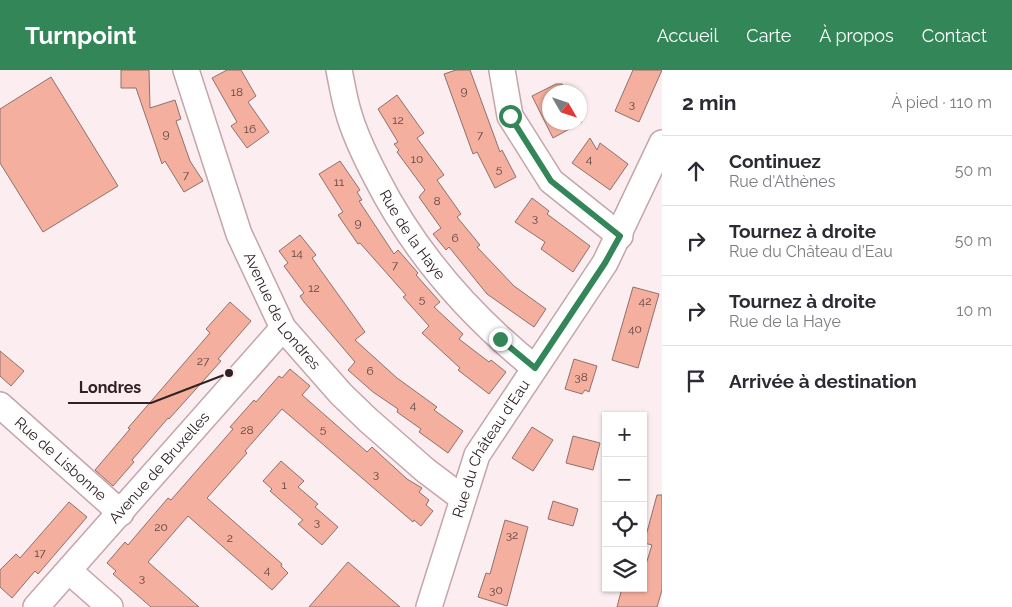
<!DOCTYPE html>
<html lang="fr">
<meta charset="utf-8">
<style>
:root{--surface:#fff;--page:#f2f2f3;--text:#2b2b33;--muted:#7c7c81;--line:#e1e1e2;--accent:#328658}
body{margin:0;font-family:Raleway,sans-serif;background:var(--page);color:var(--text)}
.controls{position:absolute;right:15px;bottom:15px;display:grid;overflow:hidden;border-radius:0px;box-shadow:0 1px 4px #0004}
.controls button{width:45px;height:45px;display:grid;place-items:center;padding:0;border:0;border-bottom:1px solid var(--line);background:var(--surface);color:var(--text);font:25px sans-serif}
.compass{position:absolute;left:542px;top:15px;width:45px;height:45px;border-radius:50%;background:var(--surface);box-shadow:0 1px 4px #0004;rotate:129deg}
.stop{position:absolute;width:15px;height:15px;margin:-11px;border:4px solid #328658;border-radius:50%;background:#fff}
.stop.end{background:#328658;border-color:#fff;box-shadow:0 1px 5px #0008}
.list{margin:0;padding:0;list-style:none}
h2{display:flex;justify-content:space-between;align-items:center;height:65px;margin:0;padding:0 20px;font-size:21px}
h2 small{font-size:16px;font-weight:400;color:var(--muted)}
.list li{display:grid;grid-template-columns:32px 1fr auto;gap:15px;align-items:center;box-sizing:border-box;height:70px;padding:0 20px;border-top:1px solid var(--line)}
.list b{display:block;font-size:19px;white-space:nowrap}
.list p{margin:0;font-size:16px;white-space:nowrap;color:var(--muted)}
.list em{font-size:16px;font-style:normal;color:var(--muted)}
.icon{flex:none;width:28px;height:28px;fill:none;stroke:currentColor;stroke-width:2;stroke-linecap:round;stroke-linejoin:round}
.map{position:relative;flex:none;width:662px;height:537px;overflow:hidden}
header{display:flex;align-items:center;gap:30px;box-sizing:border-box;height:70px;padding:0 25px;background:var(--accent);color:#fff}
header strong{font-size:24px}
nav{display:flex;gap:28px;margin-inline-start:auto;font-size:18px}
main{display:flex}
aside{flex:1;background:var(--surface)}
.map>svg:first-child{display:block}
.building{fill:#f5af9f;stroke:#8e716b}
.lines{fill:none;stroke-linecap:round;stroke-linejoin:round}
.minor-casing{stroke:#c4a5ac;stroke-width:28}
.minor{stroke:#fff;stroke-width:25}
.route{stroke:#328658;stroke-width:6}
.labels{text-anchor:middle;stroke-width:4.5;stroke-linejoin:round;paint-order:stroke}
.number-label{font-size:12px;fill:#604543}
.street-label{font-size:15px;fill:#2e2224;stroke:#fbedf0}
.leader{fill:none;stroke:#2e2224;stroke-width:2}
.callout-dot{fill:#2e2224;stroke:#fbedf0;stroke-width:2}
.callout-label{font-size:16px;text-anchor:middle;font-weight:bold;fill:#2e2224;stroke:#fbedf0;stroke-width:4.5;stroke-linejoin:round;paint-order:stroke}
</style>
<header>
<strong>Turnpoint</strong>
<nav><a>Accueil</a><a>Carte</a><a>À propos</a><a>Contact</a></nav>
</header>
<main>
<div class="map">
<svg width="662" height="537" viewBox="0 0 662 537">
<rect width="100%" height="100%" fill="#fbedf0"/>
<!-- building -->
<path class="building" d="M121,0H149L150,38L175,30L181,49L176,51L190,91L203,111L184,122L165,91L162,94L136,18H121Z
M227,0H241L256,26L248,32L269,62L247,78L231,56L237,52L212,8Z
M456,0H470L500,82L502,80L516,107L495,118L477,82L473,84L444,4Z
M633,0H662L639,52L615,41Z
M51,7L118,116L43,162L0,93V39Z
M556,14H562L567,22H550V52H580V47L582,52L553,68L532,26Z
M397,25L424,63L417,68L444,105L437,110L461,144L457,147L480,175L477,177L514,216L546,239L534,257L487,224L449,177L446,180L433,164L441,158L419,127L425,120L397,82L399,80L394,74L398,72L378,39Z
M590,68L597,80L600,73L628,94L610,120L572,93Z
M340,91L360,120L357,122L362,130L359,131L394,184L398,180L418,203L416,205L440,232L434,237L463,264L459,269L489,292L491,290L506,302L489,324L458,300L460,298L422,263L429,256L403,227L406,225L360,173L358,174L338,145L343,142L319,104Z
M532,128L549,141L547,144L590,176L573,202L541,179L545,172L515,152Z
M300,165L316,185L312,188L365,262L355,270L397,308L437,337L434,340L463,361L448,383L419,362L421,359L397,342L398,339L373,322L348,300L355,292L304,232L300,226L304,223L284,196L288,193L279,181Z
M633,217L659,224L638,298L612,290Z
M230,232L251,251L218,289L221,291L169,349L168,348L132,390L134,392L113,416L95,400L130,359L128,358L210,263L206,259Z
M0,281L24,301L11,316L0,306Z
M574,289L597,296L589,322L585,320L582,324L565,319Z
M290,299L310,316L302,325L367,382L372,377L407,409L422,418L419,422L429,430L426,435L433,441L421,456L414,450L413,452L282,339L245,381L247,383L207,428L282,494L281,496L288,503L272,520L188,446L148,492L199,537H151L113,504L116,501L107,493L125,472L128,475L168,428L171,430L233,359L230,357L254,330L256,332L279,306L282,308Z
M532,357L553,370L533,401L512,388Z
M573,366L600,373L593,400L566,393Z
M281,391L304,411L298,417L318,434L315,437L338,457L322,475L298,454L303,450L270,421L272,419L263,411Z
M657,425H662V520L657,537H617L622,518H643V504L652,475L644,473Z
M553,431L578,439L573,456L548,449Z
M69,432L87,447L38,504L35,501L12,528L0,517V500L16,484L20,488Z
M505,450L528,457L507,536L478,527L486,503L490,504Z
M348,492L400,537H309Z"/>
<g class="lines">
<defs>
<g id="minor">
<path id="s1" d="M186,0L239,164L283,258L341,324L368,350L425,400L462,428"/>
<path id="s2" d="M339,0C342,14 344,28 348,41C354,63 365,86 376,107C415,184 469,245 535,298"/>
<path d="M502,0L510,46L551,111L620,166"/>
<path id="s3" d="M0,335L121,443"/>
<path d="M69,501L110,537"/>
<path id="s4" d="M36,537L283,258"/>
<path id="s5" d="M429,537L477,385L605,193L662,73"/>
</g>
</defs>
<!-- minor casing -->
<use href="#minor" class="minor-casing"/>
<!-- minor -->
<use href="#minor" class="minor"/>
</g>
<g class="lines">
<!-- route -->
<path class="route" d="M500,269L535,298L605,193L620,166L551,111L510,46"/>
</g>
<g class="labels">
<!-- number labels -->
<g class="number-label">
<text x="464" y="25">9</text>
<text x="237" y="26">18</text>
<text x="632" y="38">3</text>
<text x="398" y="54">12</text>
<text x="250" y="63">16</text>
<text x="166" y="68">9</text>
<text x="480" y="69">7</text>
<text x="417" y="93">10</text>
<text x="589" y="93">4</text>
<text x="499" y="103">5</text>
<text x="186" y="109">7</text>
<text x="339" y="116">11</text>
<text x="437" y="135">8</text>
<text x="535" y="152">3</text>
<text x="358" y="157">9</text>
<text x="455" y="172">6</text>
<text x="297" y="187">14</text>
<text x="395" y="199">7</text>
<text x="314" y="222">12</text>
<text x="422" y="233">5</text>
<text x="645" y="235">42</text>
<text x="635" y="263">40</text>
<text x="203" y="295">27</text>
<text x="370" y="305">6</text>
<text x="581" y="311">38</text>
<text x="413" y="339">4</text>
<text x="323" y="363">5</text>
<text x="247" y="364">28</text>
<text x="376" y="408">3</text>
<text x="284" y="419">1</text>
<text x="317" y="456">3</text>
<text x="161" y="461">20</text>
<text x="512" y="469">32</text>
<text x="230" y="472">2</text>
<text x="40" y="487">17</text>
<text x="267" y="504">4</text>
<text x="142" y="512">3</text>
<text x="496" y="524">30</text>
</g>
<!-- street labels -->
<g class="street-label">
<text dy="5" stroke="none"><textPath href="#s2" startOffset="182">Rue de la Haye</textPath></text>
<text dy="5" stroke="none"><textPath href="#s1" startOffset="261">Avenue de Londres</textPath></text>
<text dy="5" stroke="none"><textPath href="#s5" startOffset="171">Rue du Château d'Eau</textPath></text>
<text dy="5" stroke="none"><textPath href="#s3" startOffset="81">Rue de Lisbonne</textPath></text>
<text dy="5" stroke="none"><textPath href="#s4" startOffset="186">Avenue de Bruxelles</textPath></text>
</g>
</g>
<!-- callouts -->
<path class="leader" d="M229 303L151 333H68"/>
<circle class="callout-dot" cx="229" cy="303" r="5"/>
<g class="callout-label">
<text x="110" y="323">Londres</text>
</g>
</svg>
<div class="controls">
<button>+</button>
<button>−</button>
<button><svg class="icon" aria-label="locate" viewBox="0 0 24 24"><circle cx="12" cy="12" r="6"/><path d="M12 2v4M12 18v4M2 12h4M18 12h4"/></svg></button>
<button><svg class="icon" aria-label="layers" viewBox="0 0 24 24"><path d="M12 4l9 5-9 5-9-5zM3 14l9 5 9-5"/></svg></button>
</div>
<svg class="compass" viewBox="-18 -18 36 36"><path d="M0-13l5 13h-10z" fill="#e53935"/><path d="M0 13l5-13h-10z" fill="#7c7c81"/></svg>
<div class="stop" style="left:510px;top:46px"></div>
<div class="stop end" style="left:500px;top:269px"></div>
</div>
<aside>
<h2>2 min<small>À pied · 110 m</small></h2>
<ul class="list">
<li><svg class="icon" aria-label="ahead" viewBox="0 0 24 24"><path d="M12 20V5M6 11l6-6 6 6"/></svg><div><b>Continuez</b><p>Rue d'Athènes</p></div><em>50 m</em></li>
<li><svg class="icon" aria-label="right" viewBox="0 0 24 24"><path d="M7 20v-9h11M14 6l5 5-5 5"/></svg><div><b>Tournez à droite</b><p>Rue du Château d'Eau</p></div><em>50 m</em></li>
<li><svg class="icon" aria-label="right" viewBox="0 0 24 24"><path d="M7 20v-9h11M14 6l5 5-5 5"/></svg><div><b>Tournez à droite</b><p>Rue de la Haye</p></div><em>10 m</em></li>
<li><svg class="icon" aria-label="arrive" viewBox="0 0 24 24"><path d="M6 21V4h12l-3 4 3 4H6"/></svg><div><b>Arrivée à destination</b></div></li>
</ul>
</aside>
</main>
